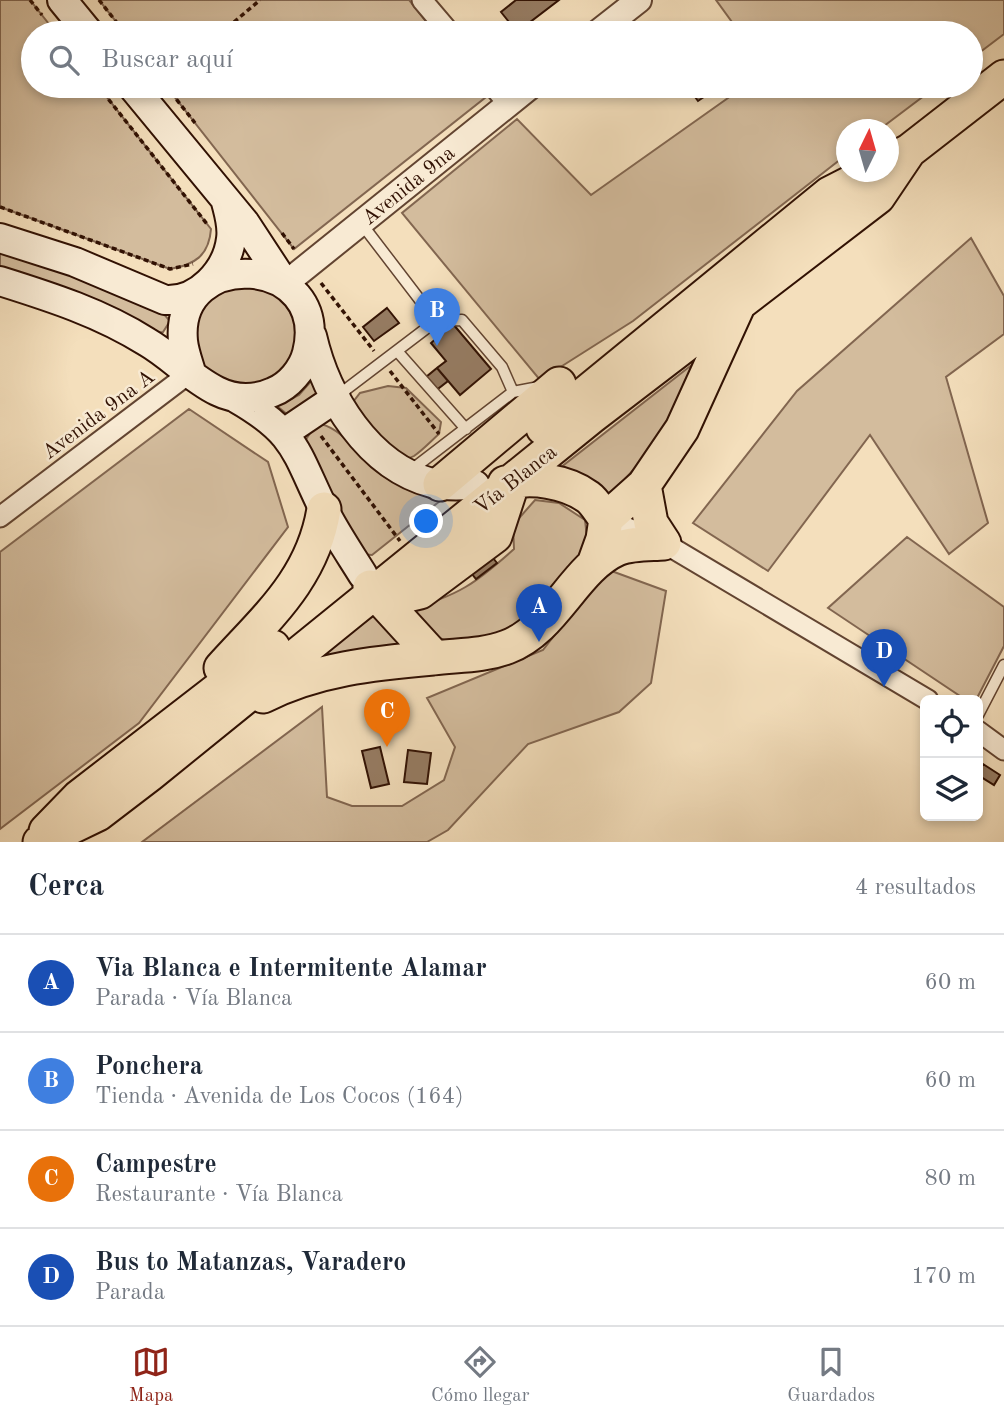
<!DOCTYPE html>
<html lang="es">
<meta charset="utf-8">
<style>
:root{--surface:#fff;--page:#f2f2f3;--text:#1f2937;--muted:#747a83;--line:#e0e1e3;--accent:#8f2418}
body{margin:0;font-family:"Old Standard TT",serif;background:var(--page);color:var(--text)}
.controls{position:absolute;right:21px;bottom:21px;display:grid;overflow:hidden;border-radius:10px;box-shadow:0 4px 10px #0003}
.controls button{width:63px;height:63px;display:grid;place-items:center;padding:0;border:0;border-bottom:2px solid var(--line);background:var(--surface);color:var(--text);font:35px sans-serif}
.compass{position:absolute;left:836px;top:119px;width:63px;height:63px;border-radius:50%;background:var(--surface);box-shadow:0 4px 10px #0003;rotate:5deg}
.you{position:absolute;left:427px;top:522px;width:24px;height:24px;margin:-18px;border:5px solid #fff;border-radius:50%;background:#1a73e8;box-shadow:0 0 0 10px #1a73e833}
.badge{display:grid;place-items:center;width:46px;height:46px;border-radius:50%;background:var(--accent);color:#fff;font-size:23px;font-weight:700}
.pin{position:absolute;translate:-50% -58px;filter:drop-shadow(0 2px 4px #0008)}
.pin::after{content:'';position:absolute;top:37px;width:24px;height:21px;background:inherit;clip-path:polygon(0 0,100% 0,50% 100%)}
.list{margin:0;padding:0;list-style:none}
h2{display:flex;justify-content:space-between;align-items:center;height:91px;margin:0;padding:0 28px;font-size:30px}
h2 small{font-size:23px;font-weight:400;color:var(--muted)}
.list li{display:grid;grid-template-columns:46px 1fr auto;gap:21px;align-items:center;box-sizing:border-box;height:98px;padding:0 28px;border-top:2px solid var(--line)}
.list b{display:block;font-size:26px;white-space:nowrap}
.list p{margin:0;font-size:23px;white-space:nowrap;color:var(--muted)}
.list em{font-size:23px;font-style:normal;color:var(--muted)}
.icon{flex:none;width:38px;height:38px;fill:none;stroke:currentColor;stroke-width:2;stroke-linecap:round;stroke-linejoin:round}
.map{position:relative;flex:none;width:1004px;height:842px;overflow:hidden}
.search{position:absolute;background:var(--surface);box-shadow:0 4px 10px #0003;left:21px;right:21px;top:21px;height:77px;display:flex;align-items:center;gap:18px;box-sizing:border-box;padding:0 24px;border-radius:38px;color:var(--muted);font-size:26px}
.sheet{height:483px;background:var(--surface)}
nav{display:flex;justify-content:space-around;align-items:center;box-sizing:border-box;height:98px;border-top:2px solid var(--line);background:var(--surface);font-size:19px;color:var(--muted)}
nav a{display:grid;justify-items:center;gap:4px}
nav .on{color:var(--accent)}
.map>svg:first-child{display:block}
.green{fill:#d3bc9d;stroke:#826650;stroke-width:2}
.building{fill:#967c63;stroke:#311103;stroke-width:2}
.lines{fill:none;stroke-linecap:round;stroke-linejoin:round}
.service-casing{stroke:#624431;stroke-width:13}
.minor-casing{stroke:#624431;stroke-width:23}
.tertiary-casing{stroke:#624431;stroke-width:28}
.secondary-casing{stroke:#311103;stroke-width:32}
.trunk-casing{stroke:#311103;stroke-width:37}
.path{stroke:#311103;stroke-width:3.5;stroke-dasharray:5 3.5;stroke-linecap:butt}
.service{stroke:#f8ead3;stroke-width:10}
.minor{stroke:#f8ead3;stroke-width:19}
.tertiary{stroke:#f8ead3;stroke-width:24}
.secondary{stroke:#f8ead3;stroke-width:28}
.trunk{stroke:#f4dfbc;stroke-width:33}
.labels{text-anchor:middle;stroke-width:5;stroke-linejoin:round;paint-order:stroke}
.street-label{font-size:21px;fill:#311103;stroke:#f8ead3}
</style>
<div class="map">
<svg width="1004" height="842" viewBox="0 0 1004 842">
<rect width="100%" height="100%" fill="#f4dfbc"/>
<filter id="stains"><feTurbulence type="fractalNoise" baseFrequency=".00286" numOctaves="4"/><feColorMatrix values="0 0 0 0 .2 0 0 0 0 .09 0 0 0 0 .02 0 0 0 .5 -.17"/></filter>
<radialGradient id="worn" r=".72"><stop offset=".6" stop-color="#630" stop-opacity="0"/><stop offset="1" stop-color="#630" stop-opacity=".3"/></radialGradient>
<!-- green -->
<path class="green" d="M0,0H30L56,33H33V86H98L211,229C209,256 194,265 170,269L0,207Z
M99,0H409L435,33H125Z
M716,0H1004V34L971,59V33H740Z
M166,86H477L486,97L294,249Z
M745,86H937L880,129L846,130V155L633,321L540,380L402,213L517,119L591,195Z
M971,238L1004,296V334L946,377L988,523L949,554L870,435L768,571L693,523L797,391Z
M0,252L38,259L162,312L170,321L163,332L156,333C107,302 54,288 0,270Z
M194 336a51 51 0 1 1 102 0a51 51 0 1 1-102 0Z
M707,353L654,447L607,499L560,468Z
M313,379L322,397L288,415L277,406L299,395Z
M388,386L406,388L441,422L439,434C431,441 423,450 414,456C391,469 364,418 353,402L360,393Z
M189,409L268,462L288,527L139,723L0,829V552Z
M321,424C345,431 353,450 370,466C392,486 417,490 445,497L372,555L361,554L305,441L314,427Z
M535,500L559,503L585,520L588,547L538,611L492,637L454,644L432,635L408,610C459,595 475,584 514,549L513,525Z
M907,537L1004,607V646L976,700H966L828,608Z
M606,569L666,591L651,683L619,712L528,744L448,830L427,842H142L322,707L327,797L352,806H402L444,780L455,747L427,698L543,650Z
M375,615L400,644L312,659Z"/>
<!-- building -->
<path class="building" d="M516,0H559L517,32L501,12Z
M687,86H720L698,101Z
M387,308L399,323L374,341L363,327Z
M453,324L491,369L460,395L437,368L446,361L431,343Z
M437,368L448,381L430,395L420,382Z
M489,553L497,563L476,579L468,569Z
M380,747L389,784L371,788L362,751Z
M408,750L431,753L427,784L404,782Z
M983,764L1000,775L994,785L978,775Z"/>
<g class="lines">
<defs>
<path id="service" d="M361,223L436,321L462,320L502,367L513,392
M397,351L466,429
M336,397L436,321
M410,471L513,392L539,387
M978,715L1004,665"/>
<path id="minor" d="M422,0L450,33
M493,86L508,104
M0,517L191,372
M606,519L664,543L928,700
M978,731L1004,750"/>
<path id="tertiary" d="M597,33L639,0
M285,284L531,86"/>
<path id="secondary" d="M62,0L89,33
M132,86L245,223L285,284
M0,238L75,262L165,300C198,302 227,271 231,239C233,226 229,214 226,202
M0,281C51,297 101,313 147,342C171,356 192,379 217,391C235,400 255,400 273,392C289,386 303,369 307,353C332,254 174,245 183,341C184,351 188,362 191,372
M312,336C326,397 368,466 432,483C446,487 461,485 475,485
M236,398C297,433 295,451 324,510C335,532 350,554 363,575
M284,433L336,398"/>
<path id="trunk" d="M891,161L909,151L1004,77
M543,428L829,194L872,172
M505,483C531,476 566,481 588,497C595,502 600,512 606,519
M440,484L559,384
M594,564L603,539L606,519L644,485L682,429L737,308
M370,587L434,657
M372,592L399,597L420,592L495,536L513,481
M221,668C266,618 313,579 324,509
M263,696C316,669 374,663 433,658C458,655 483,656 507,647C555,629 574,568 617,549C631,543 649,544 664,543L651,523L644,485
M46,831L79,797L273,647
M40,842L98,814L149,775L591,417L878,197L909,151"/>
</defs>
<!-- service casing -->
<use href="#service" class="service-casing"/>
<!-- minor casing -->
<use href="#minor" class="minor-casing"/>
<!-- tertiary casing -->
<use href="#tertiary" class="tertiary-casing"/>
<!-- secondary casing -->
<use href="#secondary" class="secondary-casing"/>
<!-- trunk casing -->
<use href="#trunk" class="trunk-casing"/>
<!-- path -->
<path class="path" d="M30,0L42,15
M99,0L125,33
M221,33L260,0
M98,86L207,224
M166,86L195,123
M0,207L170,269L193,264
M282,233L294,249
M321,283L374,351
M390,371L439,434
M321,436L400,541"/>
<!-- service -->
<use href="#service" class="service"/>
<!-- minor -->
<use href="#minor" class="minor"/>
<!-- tertiary -->
<use href="#tertiary" class="tertiary"/>
<!-- secondary -->
<use href="#secondary" class="secondary"/>
<!-- trunk -->
<use href="#trunk" class="trunk"/>
</g>
<g class="labels">
<!-- street labels -->
<g class="street-label">
<text transform="translate(408 185) rotate(-39)" y="7">Avenida 9na</text>
<text transform="translate(98 414) rotate(-37)" y="7">Avenida 9na A</text>
<text transform="translate(515 479) rotate(-38)" y="7">Vía Blanca</text>
</g>
</g>
<rect width="100%" height="100%" filter="url(#stains)"/>
<rect width="100%" height="100%" fill="url(#worn)"/>
</svg>
<div class="controls">
<button><svg class="icon" aria-label="locate" viewBox="0 0 24 24"><circle cx="12" cy="12" r="6"/><path d="M12 2v4M12 18v4M2 12h4M18 12h4"/></svg></button>
<button><svg class="icon" aria-label="layers" viewBox="0 0 24 24"><path d="M12 4l9 5-9 5-9-5zM3 14l9 5 9-5"/></svg></button>
</div>
<svg class="compass" viewBox="-18 -18 36 36"><path d="M0-13l5 13h-10z" fill="#e53935"/><path d="M0 13l5-13h-10z" fill="#747a83"/></svg>
<div class="you"></div>
<div class="pin badge" style="left:539px;top:642px;background:#1a4fb4">A</div>
<div class="pin badge" style="left:437px;top:346px;background:#3f7fe0">B</div>
<div class="pin badge" style="left:387px;top:747px;background:#e8710a">C</div>
<div class="pin badge" style="left:884px;top:687px;background:#1a4fb4">D</div>
<div class="search"><svg class="icon" aria-label="search" viewBox="0 0 24 24"><circle cx="10" cy="10" r="6"/><path d="M15 15l6 6"/></svg>Buscar aquí</div>
</div>
<section class="sheet">
<h2>Cerca<small>4 resultados</small></h2>
<ul class="list">
<li><span class="badge" style="background:#1a4fb4">A</span><div><b>Via Blanca e Intermitente Alamar</b><p>Parada · Vía Blanca</p></div><em>60 m</em></li>
<li><span class="badge" style="background:#3f7fe0">B</span><div><b>Ponchera</b><p>Tienda · Avenida de Los Cocos (164)</p></div><em>60 m</em></li>
<li><span class="badge" style="background:#e8710a">C</span><div><b>Campestre</b><p>Restaurante · Vía Blanca</p></div><em>80 m</em></li>
<li><span class="badge" style="background:#1a4fb4">D</span><div><b>Bus to Matanzas, Varadero</b><p>Parada</p></div><em>170 m</em></li>
</ul>
</section>
<nav>
<a class="on"><svg class="icon" aria-label="map" viewBox="0 0 24 24"><path d="M3 6l6-2 6 2 6-2v14l-6 2-6-2-6 2zM9 4v14M15 6v14"/></svg>Mapa</a>
<a><svg class="icon" aria-label="directions" viewBox="0 0 24 24"><path d="M12 3l9 9-9 9-9-9zM9 14v-3h6M13 9l2 2-2 2"/></svg>Cómo llegar</a>
<a><svg class="icon" aria-label="saved" viewBox="0 0 24 24"><path d="M7 4h10v16l-5-4-5 4z"/></svg>Guardados</a>
</nav>
